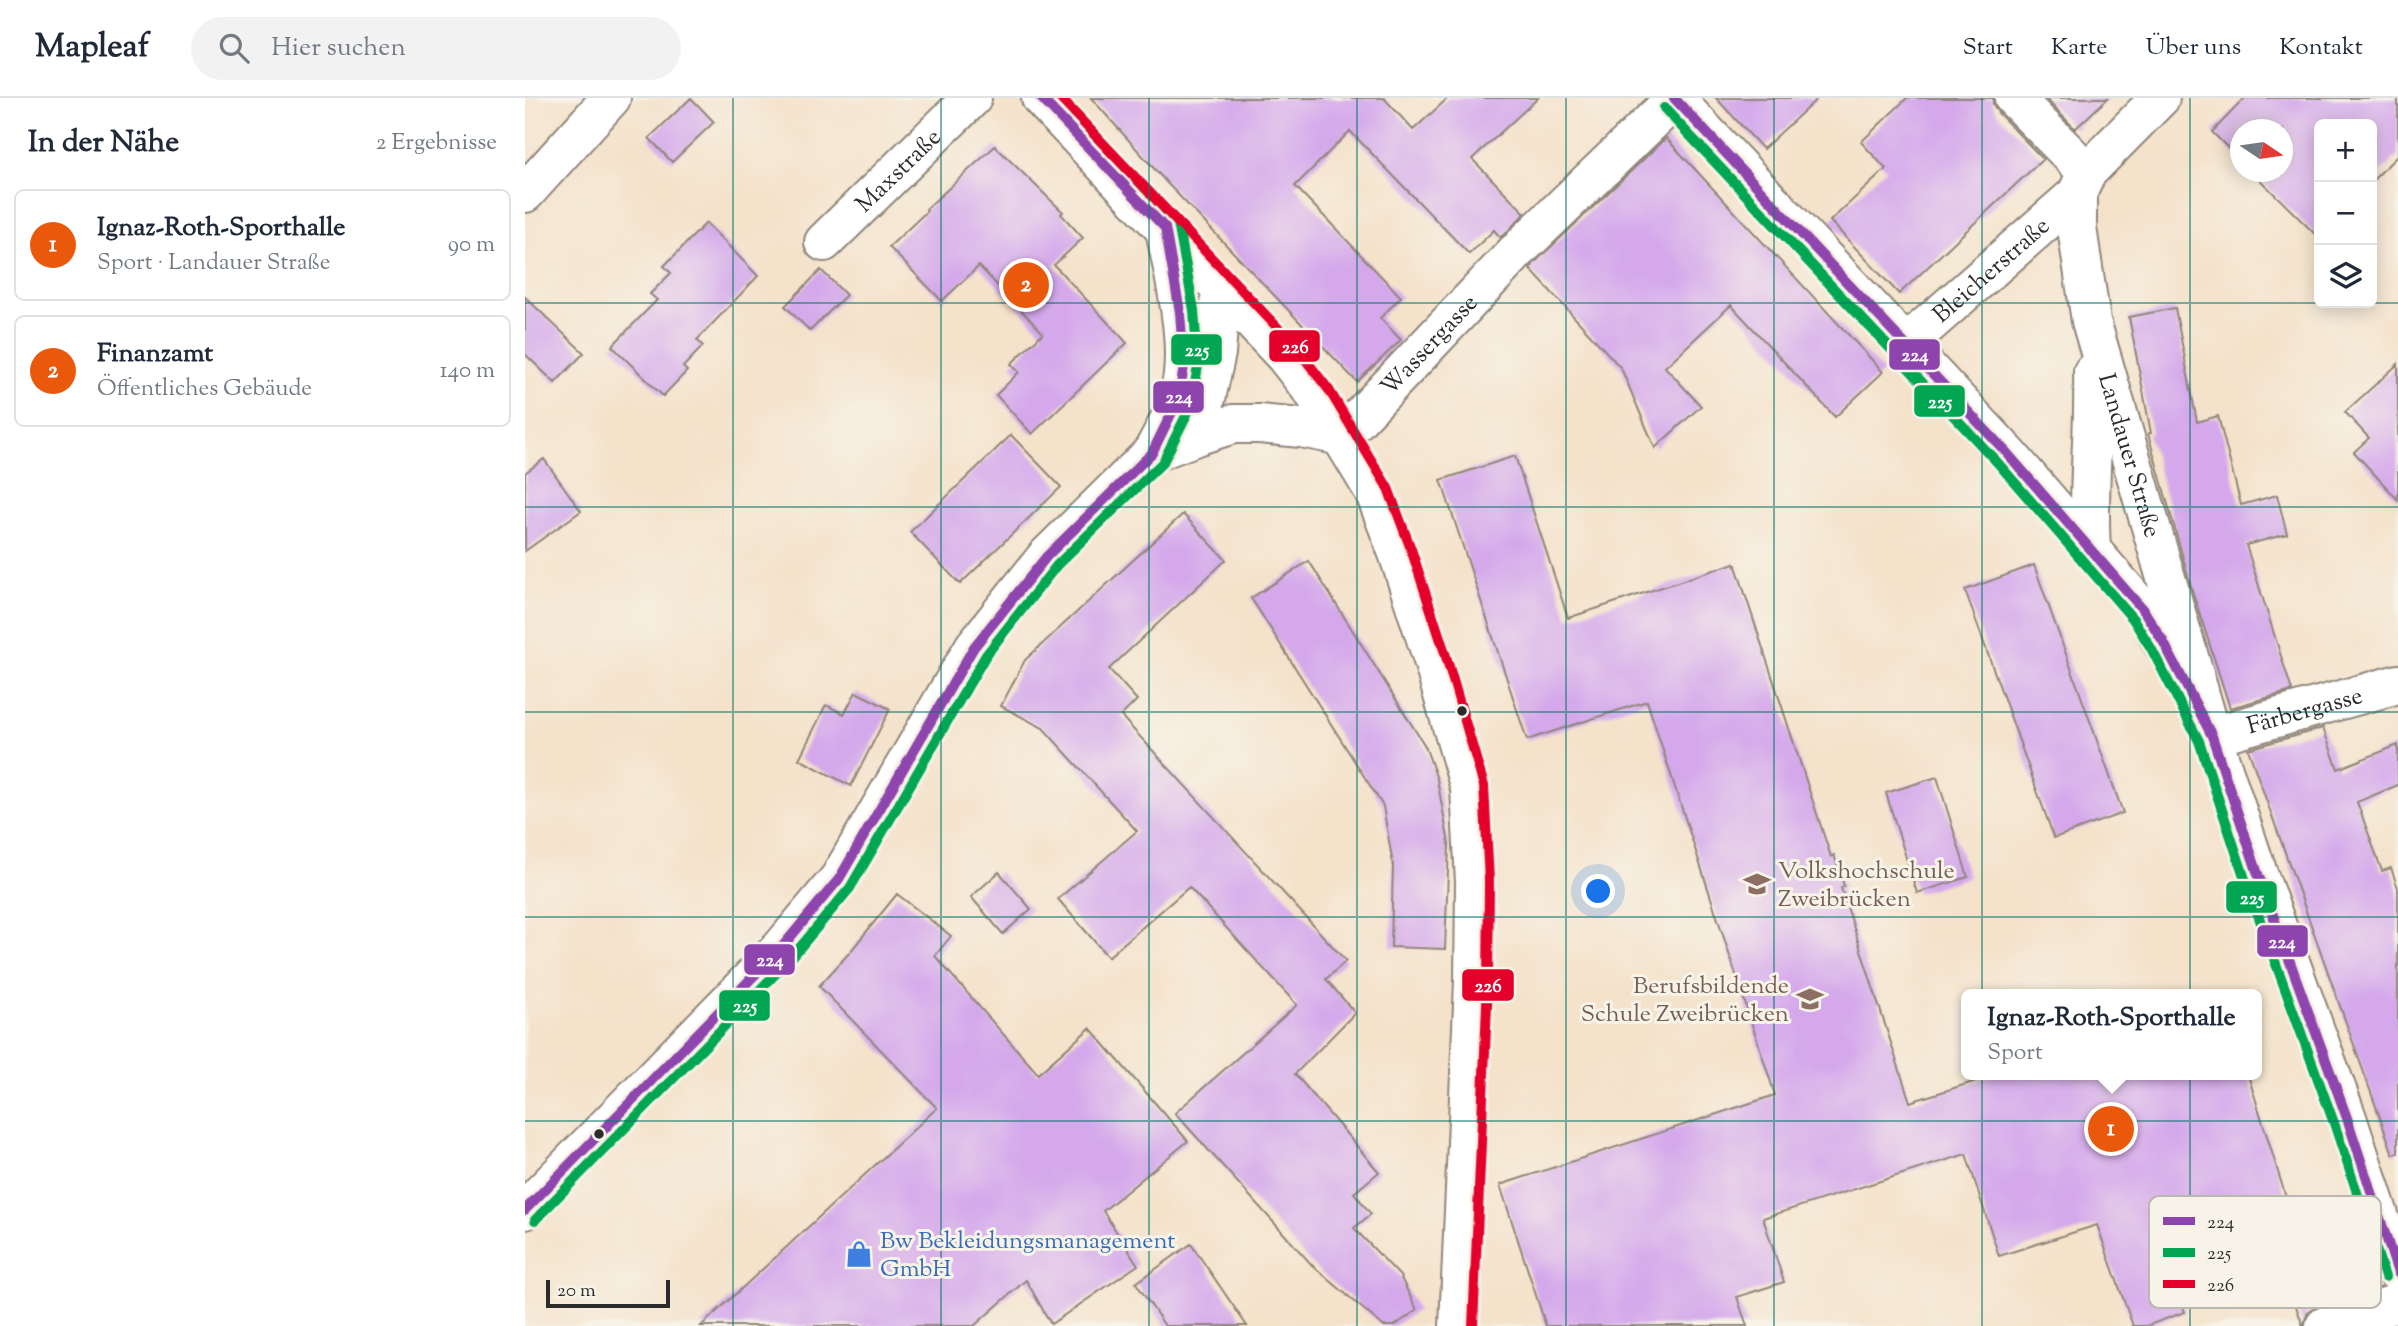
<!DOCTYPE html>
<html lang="de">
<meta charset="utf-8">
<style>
:root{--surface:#fff;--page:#f2f2f3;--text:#1f2937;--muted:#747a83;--line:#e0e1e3;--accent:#ea580c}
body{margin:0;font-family:"Sorts Mill Goudy",serif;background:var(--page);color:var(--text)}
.controls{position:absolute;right:21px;top:21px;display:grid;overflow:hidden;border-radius:10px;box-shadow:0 4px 18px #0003}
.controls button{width:63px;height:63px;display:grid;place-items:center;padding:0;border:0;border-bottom:2px solid var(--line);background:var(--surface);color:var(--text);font:35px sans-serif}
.compass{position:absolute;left:1705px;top:21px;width:63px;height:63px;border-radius:50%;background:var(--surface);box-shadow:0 4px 18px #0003;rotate:103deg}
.scale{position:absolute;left:21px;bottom:18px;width:124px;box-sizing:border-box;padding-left:7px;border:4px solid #2b2b2b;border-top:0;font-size:19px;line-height:24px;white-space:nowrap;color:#2b2b2b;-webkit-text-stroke:5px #f7f3e8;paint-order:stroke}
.you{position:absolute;left:1074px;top:794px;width:24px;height:24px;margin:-18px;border:5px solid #fff;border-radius:50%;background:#1a73e8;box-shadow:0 0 0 10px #1a73e833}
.badge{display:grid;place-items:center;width:46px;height:46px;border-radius:50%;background:var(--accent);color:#fff;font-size:23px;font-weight:700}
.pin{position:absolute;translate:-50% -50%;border:4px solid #fff;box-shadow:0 2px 7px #0006}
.popup{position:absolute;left:1436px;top:891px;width:301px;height:91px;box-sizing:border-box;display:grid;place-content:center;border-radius:10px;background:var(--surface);filter:drop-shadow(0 2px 5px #0005);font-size:23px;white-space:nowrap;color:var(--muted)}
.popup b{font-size:26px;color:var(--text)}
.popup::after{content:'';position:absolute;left:50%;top:100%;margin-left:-14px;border:14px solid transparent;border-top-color:var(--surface)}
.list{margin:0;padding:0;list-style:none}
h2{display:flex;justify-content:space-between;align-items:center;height:91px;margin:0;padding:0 28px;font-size:30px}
h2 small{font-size:23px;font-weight:400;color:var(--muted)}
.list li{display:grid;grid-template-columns:46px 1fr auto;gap:21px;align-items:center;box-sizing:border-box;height:112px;margin:0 14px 14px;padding:0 14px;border:2px solid var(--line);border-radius:10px}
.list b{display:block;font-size:26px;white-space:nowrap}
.list p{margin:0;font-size:23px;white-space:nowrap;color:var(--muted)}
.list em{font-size:23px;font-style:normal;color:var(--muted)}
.icon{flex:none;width:38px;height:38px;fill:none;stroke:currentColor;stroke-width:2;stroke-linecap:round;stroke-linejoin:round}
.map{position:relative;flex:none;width:1873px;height:1228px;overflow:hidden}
header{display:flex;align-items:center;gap:42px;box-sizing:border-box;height:98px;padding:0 35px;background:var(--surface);border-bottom:2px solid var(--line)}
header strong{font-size:33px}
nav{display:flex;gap:38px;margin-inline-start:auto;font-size:24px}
.search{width:490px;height:63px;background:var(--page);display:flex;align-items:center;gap:18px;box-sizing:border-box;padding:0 24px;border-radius:38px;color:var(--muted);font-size:26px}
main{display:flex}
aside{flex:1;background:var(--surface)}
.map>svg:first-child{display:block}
.building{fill:#d4a8eb}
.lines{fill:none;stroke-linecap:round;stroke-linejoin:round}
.minor-casing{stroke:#90867a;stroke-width:42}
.major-casing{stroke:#90867a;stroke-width:42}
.minor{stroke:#fff;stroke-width:38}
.major{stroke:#fff;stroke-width:38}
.bus-1-casing{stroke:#f7f3e8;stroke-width:16}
.bus-2-casing{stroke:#f7f3e8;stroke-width:16}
.bus-3-casing{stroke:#f7f3e8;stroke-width:16}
.bus-1{stroke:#8e44ad;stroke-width:10}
.bus-2{stroke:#00a651;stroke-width:10}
.bus-3{stroke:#e4002b;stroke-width:10}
.grid{fill:none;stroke:#0f766e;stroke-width:2;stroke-opacity:0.55}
.bus-dot{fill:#2b2b2b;stroke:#f7f3e8;stroke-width:2.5}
.labels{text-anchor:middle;stroke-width:6;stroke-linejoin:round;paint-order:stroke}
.street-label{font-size:24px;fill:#2b2b2b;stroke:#f7f3e8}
.education-label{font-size:24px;fill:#785e54;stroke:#f7f3e8;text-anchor:start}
.shop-label{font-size:24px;fill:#366cbe;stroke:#f7f3e8;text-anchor:start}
.key{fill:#f7f3e8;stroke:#bab7af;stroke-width:2}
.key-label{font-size:19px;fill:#2b2b2b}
.line-badge{stroke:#f7f3e8;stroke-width:2.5}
.badge-label{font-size:19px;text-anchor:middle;font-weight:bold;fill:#fff}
</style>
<header>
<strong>Mapleaf</strong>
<div class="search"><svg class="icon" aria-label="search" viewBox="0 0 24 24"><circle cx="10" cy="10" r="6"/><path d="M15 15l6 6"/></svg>Hier suchen</div>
<nav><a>Start</a><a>Karte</a><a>Über uns</a><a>Kontakt</a></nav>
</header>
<main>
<aside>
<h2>In der Nähe<small>2 Ergebnisse</small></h2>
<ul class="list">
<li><span class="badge">1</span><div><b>Ignaz-Roth-Sporthalle</b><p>Sport · Landauer Straße</p></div><em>90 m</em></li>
<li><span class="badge">2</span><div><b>Finanzamt</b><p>Öffentliches Gebäude</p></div><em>140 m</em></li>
</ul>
</aside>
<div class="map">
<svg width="1873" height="1228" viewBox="0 0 1873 1228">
<rect width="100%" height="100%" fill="#f7f3e8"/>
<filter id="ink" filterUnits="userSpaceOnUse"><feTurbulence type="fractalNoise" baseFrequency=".0143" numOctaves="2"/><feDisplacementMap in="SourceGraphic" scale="14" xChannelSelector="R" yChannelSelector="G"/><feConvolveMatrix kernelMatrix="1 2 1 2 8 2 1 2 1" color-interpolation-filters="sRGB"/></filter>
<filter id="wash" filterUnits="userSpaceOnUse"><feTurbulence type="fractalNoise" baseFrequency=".00686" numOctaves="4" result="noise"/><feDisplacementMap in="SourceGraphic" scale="28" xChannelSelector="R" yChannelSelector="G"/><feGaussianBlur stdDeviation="1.57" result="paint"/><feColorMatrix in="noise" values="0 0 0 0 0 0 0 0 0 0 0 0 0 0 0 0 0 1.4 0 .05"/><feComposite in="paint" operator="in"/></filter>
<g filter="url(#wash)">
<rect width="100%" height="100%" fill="#f4e2ca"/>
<g id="blocks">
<!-- building -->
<path class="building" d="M166,0L189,24L147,64L124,40Z
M566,0H859L888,32L923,0H1013L947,61L1000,115L981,135L975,139L969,132L944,156L825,33L770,88L876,199L855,220L876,242L832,284L642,85Z
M1191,0H1293L1238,51Z
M1382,0H1468V6L1473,15L1518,61L1374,196L1305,123L1361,71L1336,44Z
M1520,0H1583L1550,31Z
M1720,0H1873V57L1847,83V26H1794V136L1792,138L1727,74H1758V32H1716V63L1687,34Z
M1141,40L1358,274L1310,319L1206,207L1140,269L1176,308L1130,350L1096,270L1005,171L1010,164Z
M470,48L538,114L536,116L558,140L529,167L602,245L507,336L471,297L494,274L486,266L518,235L454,168L417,203L364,149L402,113L401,111Z
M181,125L233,178L172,242L178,248L158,269L162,273L138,298L87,248L132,202L125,196L146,175L139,168Z
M296,172L321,197L285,233L260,208Z
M0,199L59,255L30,285L0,256Z
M1650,210L1672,324L1693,318L1716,407L1752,397L1762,436L1721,447L1767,593L1705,610L1668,495L1623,336L1626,335L1604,219Z
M1873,266V402L1829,354L1844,340L1820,314Z
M486,337L536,389L435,486L385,434Z
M990,358L1043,520L1210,465L1306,759L1309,757L1319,788L1316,790L1385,1004L1470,977H1723L1767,1119L1815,1102L1846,1191L1793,1207L1783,1214L1778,1228L1751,1151L1650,1188L1660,1214L1621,1228H1608L1572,1127L1474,1158L1441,1056L1238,1120L1259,1184L1212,1199L1222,1228H1021L975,1087L1250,997L1122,603L1002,642L916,382Z
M19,361L56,413L0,453V375Z
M658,416L701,462L584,571L612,602L596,618L821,863L801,881L830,915L770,976L854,1074L829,1095L846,1116L829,1130L875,1178L892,1212L869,1228H858L787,1167L650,1015L772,907L664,789L583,859L533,801L612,733L518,630L476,608L500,562Z
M784,463L900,648L912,681L924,746L920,851L866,849L868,766L858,708L726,500Z
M1509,467L1598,715L1529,740L1440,492Z
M331,594L365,611L326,688L274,661L301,607L319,616Z
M1798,630L1813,671L1873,647V687L1832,704L1857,773L1866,770L1873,790V1055L1868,1056L1723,651Z
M1412,679L1443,779L1392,795L1361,695Z
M474,774L506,811L478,836L446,799Z
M372,796L426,838L410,858L513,976L565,930L663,1043L578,1113L613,1167L526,1226L501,1182L449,1228H176L412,1010L294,888L325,854Z
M666,1146L722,1228H640L611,1185Z"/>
</g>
</g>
<g filter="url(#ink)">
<use href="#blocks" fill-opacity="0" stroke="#90867a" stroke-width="2"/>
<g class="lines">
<defs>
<g id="minor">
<path d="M516,0L760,258L792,299L850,395L873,455L907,559L945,690L950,784L949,884L934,1228"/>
<path d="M1489,0L1562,74"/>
<path d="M0,95L86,0"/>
<path id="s1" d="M299,144L447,0"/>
<path d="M1000,145L1150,1"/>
<path id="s2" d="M1380,247L1552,96"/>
<path id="s3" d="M817,338L991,154"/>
<path d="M666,339L680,305L691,255L696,190"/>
<path d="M627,355C636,338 647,320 653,301C669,250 649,181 640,130"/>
<path id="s4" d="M1687,638L1873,586"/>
<path d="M0,1112L257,849L314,781L449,549L522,458L627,355L674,337L708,326H734L776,330L817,338"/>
<path d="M1800,1228L1873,1205"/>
</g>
<g id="major">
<path d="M1149,0L1482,355L1619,513L1651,568"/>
<path id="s5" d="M1635,0L1562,74L1552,96V130L1566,223L1687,638L1733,776L1822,1020L1873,1175"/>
<path d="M1566,451C1562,392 1570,333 1568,274"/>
</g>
</defs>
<!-- minor casing -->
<use href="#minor" class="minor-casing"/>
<!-- major casing -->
<use href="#major" class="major-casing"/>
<!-- minor -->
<use href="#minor" class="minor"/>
<!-- major -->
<use href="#major" class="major"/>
<defs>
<path id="bus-1" d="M1149,0L1482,355L1619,513L1638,543L1687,638L1733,776L1822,1020L1873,1175
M0,1112L257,849L314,781L449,549L522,458L627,355L653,302L659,269L655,214L640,130L516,0"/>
<path id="bus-2" d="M1139,10L1472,364L1608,521L1626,550L1674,643L1720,781L1809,1025L1860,1179
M10,1122L267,859L325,790L461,557L532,467L638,364L666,308L673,268L669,212L653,125L535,0"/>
<path id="bus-3" d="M535,0L770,248L804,292L863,390L886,451L920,555L959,688L964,784L963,884L948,1228"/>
</defs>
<!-- bus-1 casing -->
<use href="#bus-1" class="bus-1-casing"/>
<!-- bus-2 casing -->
<use href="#bus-2" class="bus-2-casing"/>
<!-- bus-3 casing -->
<use href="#bus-3" class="bus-3-casing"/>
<!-- bus-1 -->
<use href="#bus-1" class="bus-1"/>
<!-- bus-2 -->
<use href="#bus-2" class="bus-2"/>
<!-- bus-3 -->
<use href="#bus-3" class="bus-3"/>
</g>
</g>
<!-- grid -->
<path class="grid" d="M208,0V1228M416,0V1228M624,0V1228M832,0V1228M1041,0V1228M1249,0V1228M1457,0V1228M1665,0V1228M0,205H1794M1847,205H1873M0,409H1873M0,614H1873M0,819H1873M0,1023H1873"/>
<!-- icons -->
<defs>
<symbol id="university-bare" viewBox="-9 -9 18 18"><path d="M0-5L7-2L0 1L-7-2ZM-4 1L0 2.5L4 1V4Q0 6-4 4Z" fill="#8d6e63" stroke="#f7f3e8" stroke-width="2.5" paint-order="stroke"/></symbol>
<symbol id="school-bare" viewBox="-9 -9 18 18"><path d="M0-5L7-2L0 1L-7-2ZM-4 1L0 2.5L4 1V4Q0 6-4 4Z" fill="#8d6e63" stroke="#f7f3e8" stroke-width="2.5" paint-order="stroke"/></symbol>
<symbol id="shop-bare" viewBox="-9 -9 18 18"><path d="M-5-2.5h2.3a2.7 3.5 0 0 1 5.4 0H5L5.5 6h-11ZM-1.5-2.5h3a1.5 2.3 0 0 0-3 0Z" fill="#3f7fe0" stroke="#f7f3e8" stroke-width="2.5" paint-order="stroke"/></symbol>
</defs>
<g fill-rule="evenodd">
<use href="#university-bare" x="1213" y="767" width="38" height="38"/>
<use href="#school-bare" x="1266" y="882" width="38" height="38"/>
<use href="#shop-bare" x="315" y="1137" width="38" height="38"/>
</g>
<!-- markers -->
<g class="bus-dot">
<circle cx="937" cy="613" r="6"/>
<circle cx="74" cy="1036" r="6"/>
</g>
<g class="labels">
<!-- street labels -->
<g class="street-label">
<text dy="8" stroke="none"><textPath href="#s1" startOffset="103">Maxstraße</textPath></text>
<text dy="8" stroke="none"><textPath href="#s2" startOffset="114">Bleicherstraße</textPath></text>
<text dy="8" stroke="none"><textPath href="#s3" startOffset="126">Wassergasse</textPath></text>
<text dy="8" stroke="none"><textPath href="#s5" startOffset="396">Landauer Straße</textPath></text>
<text dy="8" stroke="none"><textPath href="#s4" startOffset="96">Färbergasse</textPath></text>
</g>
<!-- education labels -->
<g class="education-label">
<text x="1253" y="780">Volkshochschule<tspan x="1253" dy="28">Zweibrücken</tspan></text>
<text x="1264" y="895" text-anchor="end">Berufsbildende<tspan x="1264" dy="28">Schule Zweibrücken</tspan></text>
</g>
<!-- shop labels -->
<g class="shop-label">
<text x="355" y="1150">Bw Bekleidungsmanagement<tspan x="355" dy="28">GmbH</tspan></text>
</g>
</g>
<!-- legend -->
<rect x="1624" y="1098" width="232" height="112" rx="10" class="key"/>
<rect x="1638" y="1119" width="32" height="8" fill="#8e44ad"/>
<rect x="1638" y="1150" width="32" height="9" fill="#00a651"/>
<rect x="1638" y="1182" width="32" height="8" fill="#e4002b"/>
<g class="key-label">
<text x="1682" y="1130">224</text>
<text x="1682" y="1161">225</text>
<text x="1682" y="1193">226</text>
</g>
<g class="line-badge">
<rect x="743" y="231" width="53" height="34" rx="7" fill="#e4002b"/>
<rect x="645" y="235" width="53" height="33" rx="7" fill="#00a651"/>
<rect x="1363" y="240" width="53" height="33" rx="7" fill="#8e44ad"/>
<rect x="627" y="282" width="53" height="34" rx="7" fill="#8e44ad"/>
<rect x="1388" y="286" width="53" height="34" rx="7" fill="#00a651"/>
<rect x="1700" y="782" width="53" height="34" rx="7" fill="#00a651"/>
<rect x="1731" y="826" width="53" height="34" rx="7" fill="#8e44ad"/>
<rect x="218" y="845" width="53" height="33" rx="7" fill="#8e44ad"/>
<rect x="936" y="870" width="54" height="34" rx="7" fill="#e4002b"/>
<rect x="193" y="891" width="53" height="33" rx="7" fill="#00a651"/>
</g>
<g class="badge-label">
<text x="770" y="255">226</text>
<text x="672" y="258">225</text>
<text x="1390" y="263">224</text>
<text x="654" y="305">224</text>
<text x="1415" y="310">225</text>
<text x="1727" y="806">225</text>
<text x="1757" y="850">224</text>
<text x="245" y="868">224</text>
<text x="963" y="894">226</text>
<text x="220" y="914">225</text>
</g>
</svg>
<div class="controls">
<button>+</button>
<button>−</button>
<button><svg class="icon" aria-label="layers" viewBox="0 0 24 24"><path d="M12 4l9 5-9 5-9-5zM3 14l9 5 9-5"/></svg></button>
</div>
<svg class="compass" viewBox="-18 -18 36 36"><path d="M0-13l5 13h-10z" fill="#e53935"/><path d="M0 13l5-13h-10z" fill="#747a83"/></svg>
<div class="scale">20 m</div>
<div class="you"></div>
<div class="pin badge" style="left:1586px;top:1031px">1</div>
<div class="popup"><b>Ignaz-Roth-Sporthalle</b>Sport</div>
<div class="pin badge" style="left:501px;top:187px">2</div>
</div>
</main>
